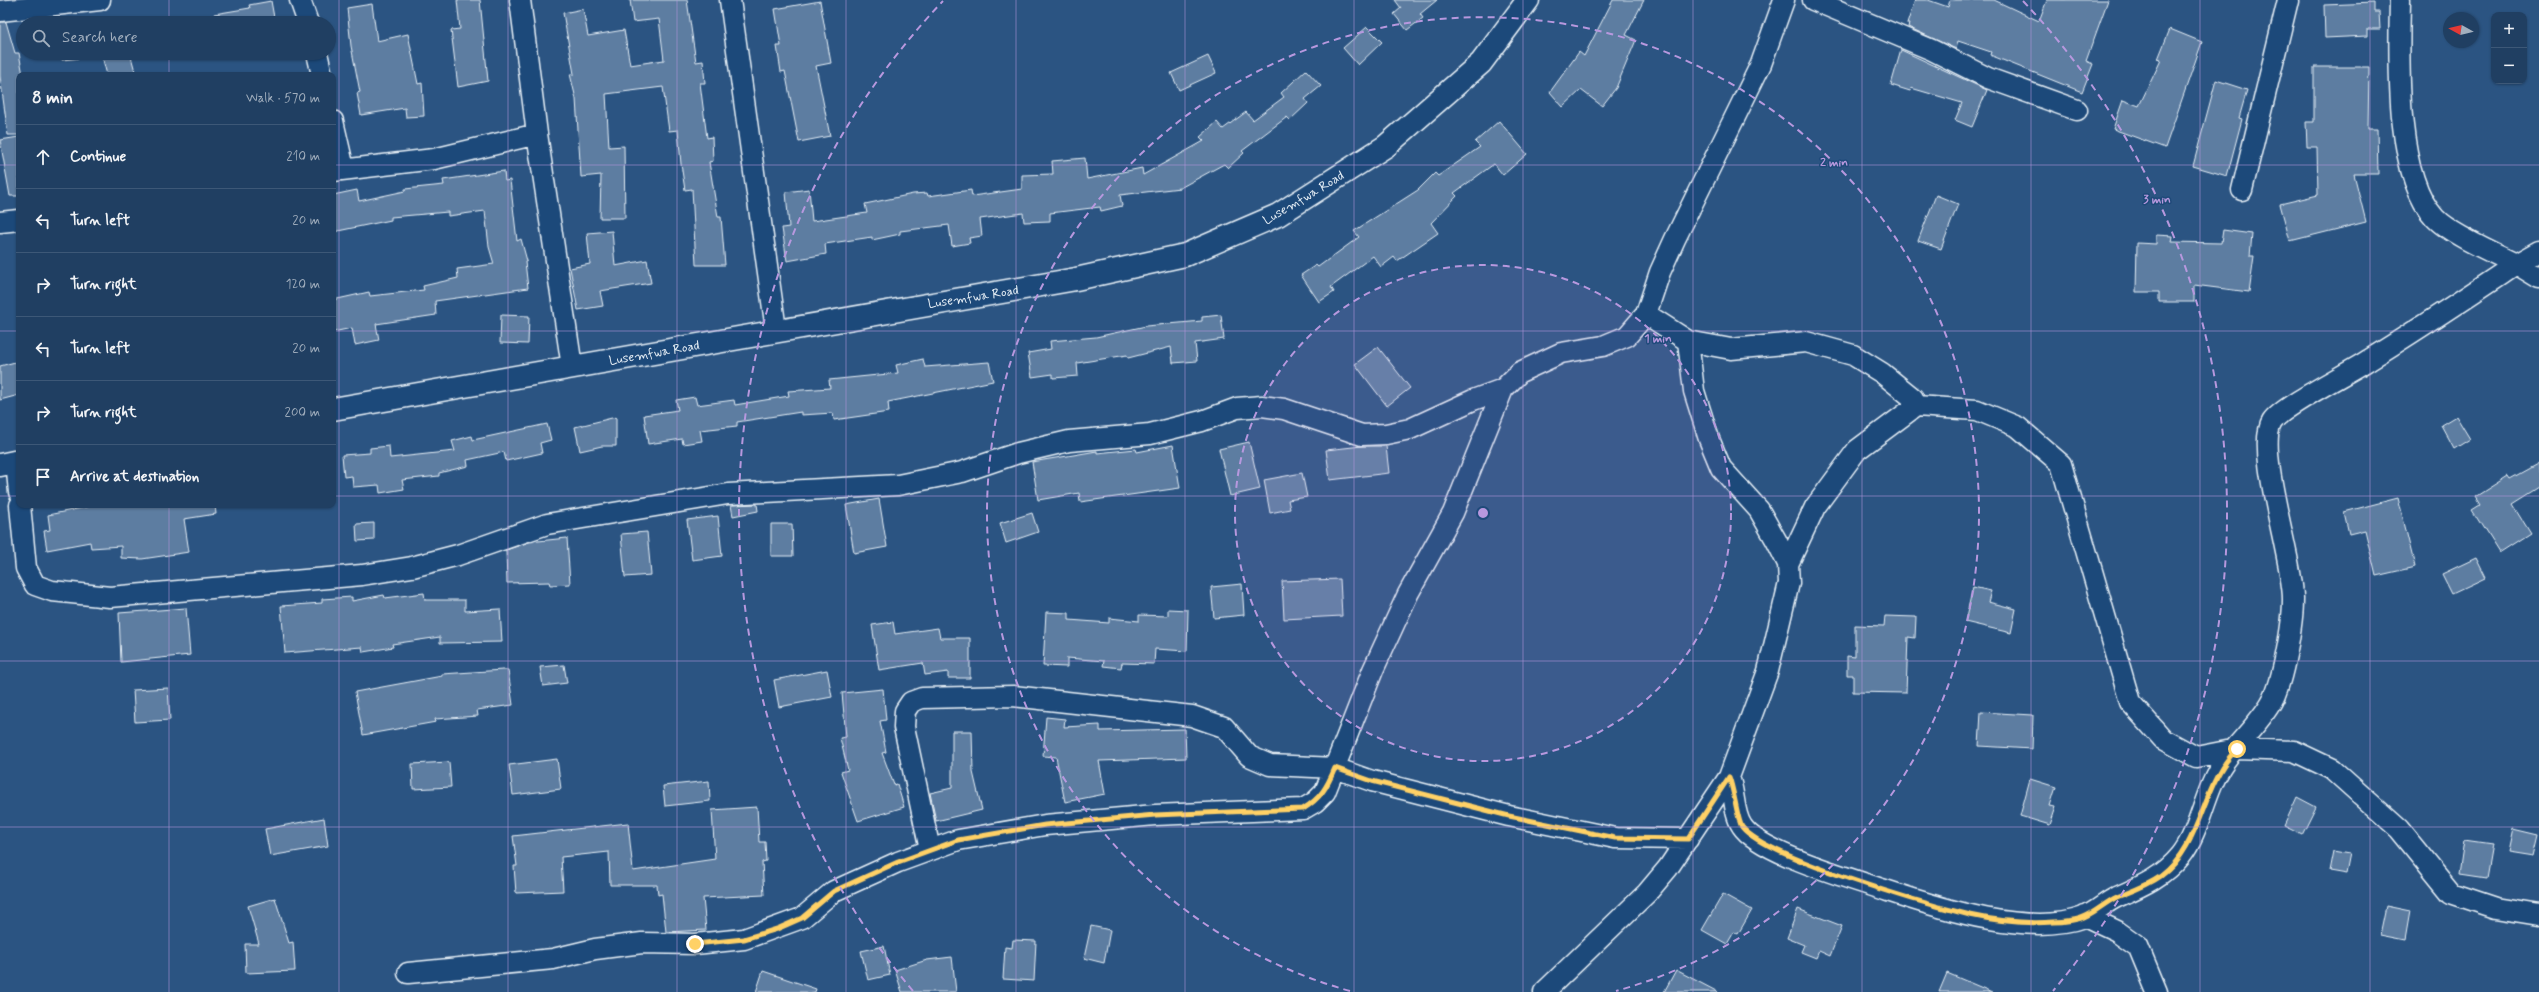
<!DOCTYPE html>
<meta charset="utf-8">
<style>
:root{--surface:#203f62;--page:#284668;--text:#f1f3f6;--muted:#a2afbe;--line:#3d5877}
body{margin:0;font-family:Mynerve,sans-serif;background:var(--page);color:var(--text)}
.controls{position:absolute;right:12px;top:12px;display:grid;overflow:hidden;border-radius:8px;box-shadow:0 1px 3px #0004}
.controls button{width:36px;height:36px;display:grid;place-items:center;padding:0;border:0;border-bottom:1px solid var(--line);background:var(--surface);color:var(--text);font:20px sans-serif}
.compass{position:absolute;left:2443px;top:12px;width:36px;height:36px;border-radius:50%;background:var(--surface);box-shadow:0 1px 3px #0004;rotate:278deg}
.stop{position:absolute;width:12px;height:12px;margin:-9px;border:3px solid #ffd166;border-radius:50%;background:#fff}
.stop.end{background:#ffd166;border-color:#fff;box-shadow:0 1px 4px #0008}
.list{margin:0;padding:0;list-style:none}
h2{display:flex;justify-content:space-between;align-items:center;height:52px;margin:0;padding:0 16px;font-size:17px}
h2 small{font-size:13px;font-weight:400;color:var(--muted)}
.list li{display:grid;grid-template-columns:26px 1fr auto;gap:12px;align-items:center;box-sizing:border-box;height:64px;padding:0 16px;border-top:1px solid var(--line)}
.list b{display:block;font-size:15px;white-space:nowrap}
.list em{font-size:13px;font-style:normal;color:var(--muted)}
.icon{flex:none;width:22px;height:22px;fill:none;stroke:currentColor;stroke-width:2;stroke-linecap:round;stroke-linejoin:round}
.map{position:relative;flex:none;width:2539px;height:992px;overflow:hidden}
.search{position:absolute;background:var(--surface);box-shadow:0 1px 3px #0004;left:16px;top:16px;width:320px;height:44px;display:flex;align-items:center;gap:10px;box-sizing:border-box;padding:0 14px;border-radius:22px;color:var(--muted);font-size:15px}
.panel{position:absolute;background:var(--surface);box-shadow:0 1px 3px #0004;left:16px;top:72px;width:320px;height:436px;border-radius:8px}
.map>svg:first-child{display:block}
.building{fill:#5d7da1;stroke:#e8f1f8}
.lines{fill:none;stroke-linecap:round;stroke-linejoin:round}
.minor-casing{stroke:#e8f1f8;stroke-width:23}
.tertiary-casing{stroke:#e8f1f8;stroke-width:25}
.minor{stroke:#1f4a7a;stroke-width:20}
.tertiary{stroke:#1f4a7a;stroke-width:22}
.route{stroke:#ffd166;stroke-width:5}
.grid{fill:none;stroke:#b798de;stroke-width:1;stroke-opacity:0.55}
.ring{fill:none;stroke:#b798de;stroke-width:2;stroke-dasharray:7 5}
.labels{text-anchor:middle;stroke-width:3;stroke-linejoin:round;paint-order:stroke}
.street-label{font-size:13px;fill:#e8f1f8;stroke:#1f4a7a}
.centre{fill:#b798de;stroke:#1f4a7a;stroke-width:2}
.ring-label{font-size:12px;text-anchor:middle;font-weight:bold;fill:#b798de;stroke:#1f4a7a;stroke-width:3;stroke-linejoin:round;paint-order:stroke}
</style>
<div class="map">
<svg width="2539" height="992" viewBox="0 0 2539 992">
<rect width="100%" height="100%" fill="#2b5482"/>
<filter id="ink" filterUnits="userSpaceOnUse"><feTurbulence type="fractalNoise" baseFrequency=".025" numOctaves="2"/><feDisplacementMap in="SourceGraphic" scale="8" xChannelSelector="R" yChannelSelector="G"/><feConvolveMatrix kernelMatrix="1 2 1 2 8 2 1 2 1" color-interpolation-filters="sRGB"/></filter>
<g filter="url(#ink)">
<!-- building -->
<path class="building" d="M457,0H480L488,81L458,87L451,30L460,29Z
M630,0H687L696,62L703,61L705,83H700L707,138L712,137L713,161L709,162L718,217H721L725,265H696L692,189L685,190L681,164L678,130L669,131L663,87L606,94L609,147L624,146L625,218H600L601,175L581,177L576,99L570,74H574L563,13L583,9L588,36L624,30L630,65L664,60L659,19L633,22Z
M1395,0H1437L1420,14L1423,18L1407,30L1394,14L1401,8Z
M1613,0H1644L1626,35L1636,40L1616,88L1602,106L1581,90L1563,107L1550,92L1579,52L1584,56Z
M1915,0H1928L1948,7L1950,0H1994L2039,21L2047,0H2108L2086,61L2093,64L2082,92L1990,55L1991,52L1958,41L1956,49L1908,27L1909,24H1907Z
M271,1L275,23H215L214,14L250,8L249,5Z
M820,1L831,63L816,66L830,136L799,142L785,71L781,72L777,46H781L775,9Z
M2374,3V12H2379L2380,29H2368V36L2325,38L2324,5Z
M372,4L377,41L408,34L418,84L422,83L424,116L406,117L405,108L361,115L357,93L360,92L351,46L347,8Z
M0,22H6L15,53H19L23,75H19V135H8L0,76Z
M1367,27L1382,42L1358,65L1343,48Z
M2170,29L2202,42L2165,148L2113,129L2123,100L2139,106L2161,60L2158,59Z
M1901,50L1987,90L1972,127L1955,120L1962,103L1911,88L1910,91L1891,85Z
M61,53H130L136,75H107L102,56L62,60Z
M1208,56L1216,73L1179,90L1171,73Z
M2314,67H2369L2368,129H2377L2378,174H2354L2366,222L2290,241L2280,204L2318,195L2317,147H2307L2306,122H2314Z
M1306,70L1321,86L1305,99L1308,103L1290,120L1287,117L1242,151L1244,153L1228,168L1224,164L1180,188L1120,195L1122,206L1101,211L1100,207L1050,213V221L1024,222L1023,213L980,219L982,236L969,238L970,243L952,246L949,225L900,231V234L872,240V237L825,244L826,254L787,261L782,228L789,227L786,192L809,189L812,221L867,213L865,204L913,194L927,193L928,196L971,190L972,196L1022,189V175L1053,174L1052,161L1085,158L1087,179L1142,168L1143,175L1204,141L1200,137L1217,122L1223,129L1246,112L1253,120L1284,97L1281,93Z
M2216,80L2247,90L2239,118L2242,119L2227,176L2193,166Z
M1499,121L1527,154L1503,175L1494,164L1454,193L1457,196L1431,223L1438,233L1397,261L1394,257L1381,267L1373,256L1331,287L1334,292L1319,302L1301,275L1316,265L1318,267L1359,237L1354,231L1418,190L1435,173L1438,176L1480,147L1475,142Z
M19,137V196H10L0,140Z
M504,171L505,181L510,180L517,241L521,239L527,261L525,262L528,288L435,301L436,315L376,324L379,340L355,345L352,328L333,332V300L369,292L370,296L424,290L423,286L458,278L457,269L494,264L489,247L485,211L448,216V212L391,217V220L333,232V195L357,190L359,201L405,191V189L444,185L443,180Z
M1936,195L1958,204L1941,249L1918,241Z
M2223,230L2252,234L2250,256H2254L2249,292L2194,285V302H2159V292H2136L2137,243L2156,244V235L2173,236L2172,242L2221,243Z
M612,231L615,266L647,260L651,283L600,291L603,306L578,310L570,268L590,264L587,233Z
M501,315L529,316L528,344L500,343Z
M1221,315L1224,339L1195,343L1197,361L1173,363L1171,347L1128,358L1127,355L1077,363L1078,376L1053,378V374L1032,377L1028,353L1051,349L1050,341L1096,337L1146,326L1202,321V317Z
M1378,347L1410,388L1387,406L1355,364Z
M923,359L925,367L989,362L993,381L888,402L889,412L834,420L833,413L801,415V412L737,422V426L700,430L702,441L683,444L682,439L648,444L644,415L678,410L676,400L695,397L697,405L734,400L735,405L789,396L788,391L830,388L829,380L898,373L896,365Z
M19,361V395L0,400V366Z
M2456,416L2470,439L2454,449L2441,425Z
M616,417V446H602L580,451L575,427Z
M547,424L551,440L540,443L542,453L506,461L504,452L467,460L468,466L439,473V476L402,480L404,489L380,493L379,485L353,487L352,476L344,477L342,455L370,453V448L389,446L390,458L455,451L452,441L472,436L473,440Z
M1249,442L1260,489L1230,496L1219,449Z
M1173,445L1180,488L1080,502L1079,493L1038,500L1032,462L1097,451V453L1136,449L1137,452Z
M1362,446H1386L1389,473L1330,480L1326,450Z
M2539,463V487L2512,504L2530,533L2499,553L2472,510L2480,505L2475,497L2508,476L2510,479Z
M1302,473L1307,497L1288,500L1290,509L1270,513L1264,480Z
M2398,498L2415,567L2376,576L2365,530L2349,534L2344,512Z
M879,499L887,547L854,553L846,505Z
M757,504L758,511L733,516L731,505Z
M87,505H215L216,514L184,519L189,552L142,559L121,558V546L91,548L90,542L47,550L44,531L50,530L48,515L87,507Z
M1032,513L1038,532L1006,543L1000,523Z
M718,516L722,556L692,560L687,520Z
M374,523V540L357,541L356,524Z
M771,524H792L793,556H771Z
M647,532L651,575L625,577L621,534Z
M567,538L570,584L550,585L549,582L507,583L506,550L529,542Z
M2476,558L2486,578L2452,594L2442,574Z
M1340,579L1342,616L1284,619L1282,581Z
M1242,584L1244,615L1214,618L1211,587Z
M1973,587L1991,591L1988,602L2016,609L2011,633L1965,622Z
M424,593L425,600H465V611L500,609L502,642L440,643V637L392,644L393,647L363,652L362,647L285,653L281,606L322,603V599L352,597V601L384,595L385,598Z
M186,608L190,655L121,662L119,613Z
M1168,609L1188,610L1187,651L1155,649L1154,664L1122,663L1121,668L1103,666L1104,661L1067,658V667L1043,666L1046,612L1069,613V620L1109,623V618L1139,621V615L1168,616Z
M1885,616L1916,617L1915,638L1908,637L1906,693L1853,692V675H1847V656L1855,657V625L1884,626Z
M893,622L895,634L938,628L940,638H970V678H948V672L925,675L923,663L879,670L872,625Z
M564,665L567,683L543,686L540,667Z
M503,670H508L513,705L477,710L478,716L435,719L436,722L363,735L355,692L442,676V674Z
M827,670L832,697L779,707L774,680Z
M168,688L170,720L135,722L133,690Z
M883,689L886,720L880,721L886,752L882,753L894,785L897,784L904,807L858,821L841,772L848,770L840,738L846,737L842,693Z
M1981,712L2033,715L2032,749L1979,746Z
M1046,717L1065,719L1064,727L1100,725V731L1185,729L1186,758L1099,761L1105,794L1065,802L1056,757L1043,756Z
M952,731H972L973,772L982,810L936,821L930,793L952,788Z
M557,759L561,789L513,795L509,765Z
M449,762L451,787L413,789L412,764Z
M2030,779L2056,787L2050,806L2056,807L2050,825L2020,816Z
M709,781L710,801L665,806L663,786Z
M2297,797L2316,807L2302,835L2284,826Z
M757,807L759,842H765L766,861L762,862L764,895L703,898L706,930L666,932L662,894L658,895L657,885H610L609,852L561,857L563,891L516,893L514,866H517L513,836L628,823L633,871L715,859L712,810Z
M324,818L328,846L270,856L265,829Z
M2513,829L2538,835L2533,856L2508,852Z
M2464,840L2492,844L2486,878L2459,874Z
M2333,851L2350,854L2346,874L2329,871Z
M1723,894L1752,910L1738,934L1734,932L1727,944L1702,930Z
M275,898L289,943L293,942L295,971L246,973L245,944H259L248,906Z
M2386,906L2410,911L2405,940L2380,935Z
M1798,909L1842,926L1830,956L1819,951L1816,958L1801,952L1804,945L1787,938Z
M1091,926L1110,930L1104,963L1084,958Z
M1013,940L1036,941L1034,981L1003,979L1005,947L1012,948Z
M884,946L890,975L868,980L861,951Z
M952,957L956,992H902L895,970L927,960Z
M1676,970L1718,992H1664Z
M763,971L816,989L815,992H756Z
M1947,973L1992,992H1939Z"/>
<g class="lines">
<defs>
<path id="minor" d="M300,0L308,23
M520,0L537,134L572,367
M730,0L776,330
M1813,0L1932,50L1988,78L2077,110
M2400,0C2399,57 2394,174 2435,218C2450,234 2495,254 2516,264L2539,251
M0,11L100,0
M317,53L322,75
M333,121L344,169
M333,171L434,159L537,134
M2242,190L2288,0
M0,222L19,220
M1688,341L1731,349L1806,342L1853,355L1882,373L1913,398L1916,406
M16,462L19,492
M20,505L26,568L35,585L52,591L110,597L362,575L412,567L458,555L547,524L728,494L898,485L962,472L1018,453L1069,441L1150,434L1202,421L1237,408L1262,406L1284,409L1362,435L1386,434L1410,429L1473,400L1503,389
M1788,564L1815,507L1857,450L1916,406L1977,410L2018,427L2061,464L2130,702L2163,739L2196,757L2237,749L2294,751L2332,769L2399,829L2451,893L2496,908L2539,915
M1729,777C1735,792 1733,813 1742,826C1759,853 1856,880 1888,891C1942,909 2029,937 2084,917C2096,912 2106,902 2117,897C2142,886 2163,877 2181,855C2201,830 2204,790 2224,762C2239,741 2260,723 2272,701C2283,681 2293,623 2293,600C2294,563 2255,449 2272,422C2282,406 2351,372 2370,359C2419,329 2468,296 2516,264L2539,278
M930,850L904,727L905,711L911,702L922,698L1013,696L1192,716L1224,727L1249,756L1270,765L1335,768L1372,781L1509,816L1615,838L1688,839
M2085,916L2117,931L2138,946L2157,992
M408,973L553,959L595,949L642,943L695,944L744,939L802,918L834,891L898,862L958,840L1045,825L1155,815L1303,809L1315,802L1325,792L1373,670L1408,594L1453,513L1503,389L1520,372L1561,353L1603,346L1627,336L1646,314
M1544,992L1647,893L1668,868L1729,777L1768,671L1789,583L1788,564L1776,540L1759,510L1721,468L1709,439L1694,391L1688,341L1646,314L1660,272L1675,239L1761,64L1784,0"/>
<path id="tertiary" d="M333,409L1076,279L1185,255L1278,215L1386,146L1481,63L1528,0
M0,465L19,461"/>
</defs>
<!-- minor casing -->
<use href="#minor" class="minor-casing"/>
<!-- tertiary casing -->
<use href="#tertiary" class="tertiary-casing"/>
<!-- minor -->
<use href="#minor" class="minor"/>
<!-- tertiary -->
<use href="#tertiary" class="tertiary"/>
</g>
</g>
<g class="lines" filter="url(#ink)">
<!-- route -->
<path class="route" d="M695,944L744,939L777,929L802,918L834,891L898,862L958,840L1045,825L1155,815L1303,809C1321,798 1327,787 1335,768L1372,781L1509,816L1615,838L1688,839L1729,777C1734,789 1737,819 1742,827C1766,858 1926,904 1970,915C1997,921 2026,924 2054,922C2063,922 2078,920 2086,916C2097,911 2106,902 2117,897C2132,891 2147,886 2161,876C2203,845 2200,785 2237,749"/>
</g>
<!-- grid -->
<path class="grid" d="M169,0V23M339,0V992M508,0V992M677,0V992M846,0V992M1016,0V992M1185,0V992M1354,0V992M1523,0V992M1693,0V992M1862,0V992M2031,0V992M2200,0V992M2370,0V992M169,53V75M0,165H19M333,165H2539M0,331H19M333,331H2539M0,496H19M333,496H2539M169,505V992M0,661H2539M0,827H2539"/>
<!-- distance rings -->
<circle cx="1483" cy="513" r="248" fill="#b798de" fill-opacity=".12"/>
<g class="ring">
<circle cx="1483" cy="513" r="248"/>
<path d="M1350 991A496 496 0 1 1 1616 991"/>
<path d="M913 991A744 744 0 0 1 943 1M2023 1A744 744 0 0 1 2053 991"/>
</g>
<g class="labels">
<!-- street labels -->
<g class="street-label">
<text transform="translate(1303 197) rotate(-31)" y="5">Lusemfwa Road</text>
<text transform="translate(973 296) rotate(-9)" y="5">Lusemfwa Road</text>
<text transform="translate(654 352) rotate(-10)" y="5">Lusemfwa Road</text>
</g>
</g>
<circle cx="1483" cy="513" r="6" class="centre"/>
<g class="ring-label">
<text x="1834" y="166">2 min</text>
<text x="2157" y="203">3 min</text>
<text x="1658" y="342">1 min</text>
</g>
</svg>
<div class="controls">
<button>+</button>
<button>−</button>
</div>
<svg class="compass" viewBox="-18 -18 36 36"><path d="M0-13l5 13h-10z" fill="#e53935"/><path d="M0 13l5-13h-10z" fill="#a2afbe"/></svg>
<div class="stop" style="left:2237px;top:749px"></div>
<div class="stop end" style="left:695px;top:944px"></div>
<div class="search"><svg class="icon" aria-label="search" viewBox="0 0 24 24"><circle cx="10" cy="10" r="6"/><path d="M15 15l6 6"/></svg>Search here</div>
<section class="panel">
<h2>8 min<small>Walk · 570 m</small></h2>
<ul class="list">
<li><svg class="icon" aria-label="ahead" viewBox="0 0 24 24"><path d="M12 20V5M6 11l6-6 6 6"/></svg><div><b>Continue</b></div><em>210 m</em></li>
<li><svg class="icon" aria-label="left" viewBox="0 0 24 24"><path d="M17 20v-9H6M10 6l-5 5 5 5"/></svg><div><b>Turn left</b></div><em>20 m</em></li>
<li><svg class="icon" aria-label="right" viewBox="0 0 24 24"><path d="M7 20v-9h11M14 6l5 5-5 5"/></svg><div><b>Turn right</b></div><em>120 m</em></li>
<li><svg class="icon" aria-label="left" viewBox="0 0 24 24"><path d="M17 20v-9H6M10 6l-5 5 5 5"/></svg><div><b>Turn left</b></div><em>20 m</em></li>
<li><svg class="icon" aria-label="right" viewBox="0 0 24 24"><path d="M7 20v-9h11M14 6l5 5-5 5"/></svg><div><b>Turn right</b></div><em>200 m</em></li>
<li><svg class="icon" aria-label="arrive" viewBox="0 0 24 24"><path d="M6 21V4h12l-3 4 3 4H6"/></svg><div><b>Arrive at destination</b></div></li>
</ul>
</section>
</div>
